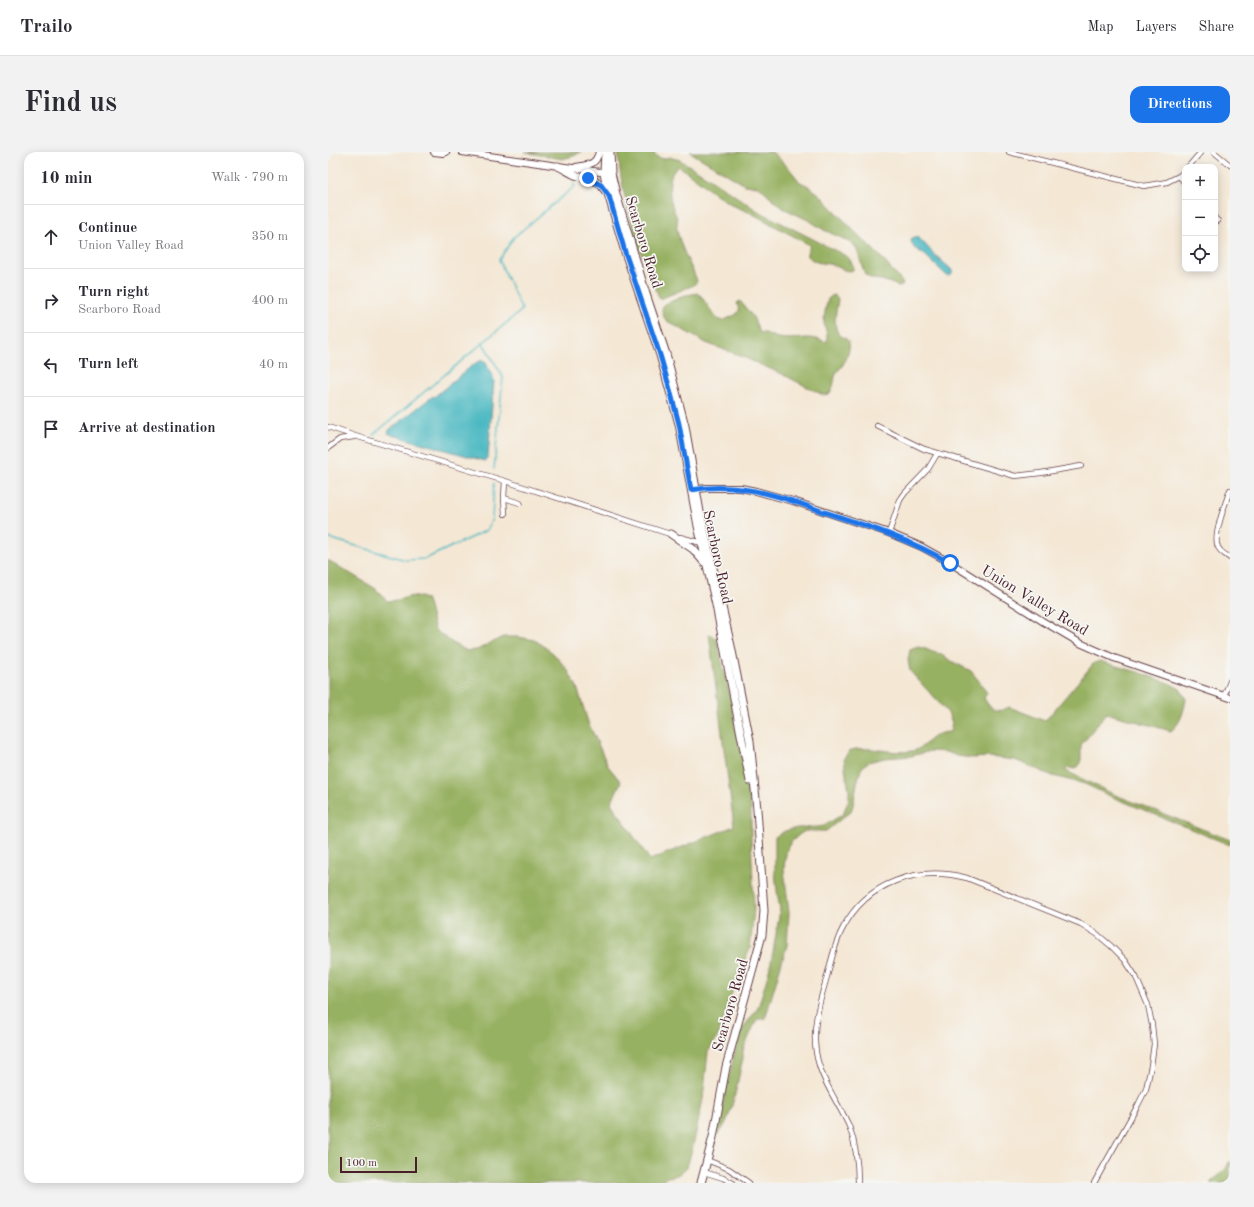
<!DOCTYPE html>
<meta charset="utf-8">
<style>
:root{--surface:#fff;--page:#f2f2f3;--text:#2b2b33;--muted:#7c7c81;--line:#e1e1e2;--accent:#1a73e8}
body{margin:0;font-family:"Old Standard TT",serif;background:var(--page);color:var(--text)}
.controls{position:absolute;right:12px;top:12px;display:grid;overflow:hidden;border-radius:8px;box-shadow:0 2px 10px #0003}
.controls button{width:36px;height:36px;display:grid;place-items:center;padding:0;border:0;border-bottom:1px solid var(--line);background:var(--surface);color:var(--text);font:20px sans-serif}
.scale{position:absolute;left:12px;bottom:10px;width:77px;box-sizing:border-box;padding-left:4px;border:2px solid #4a1f2b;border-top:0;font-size:11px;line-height:14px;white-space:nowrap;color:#4a1f2b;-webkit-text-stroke:3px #f6f6f2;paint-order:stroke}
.stop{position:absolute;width:12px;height:12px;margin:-9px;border:3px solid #1a73e8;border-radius:50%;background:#fff}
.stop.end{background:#1a73e8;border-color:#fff;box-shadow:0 1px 4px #0008}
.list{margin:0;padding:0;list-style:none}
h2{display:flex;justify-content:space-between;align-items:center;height:52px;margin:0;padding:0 16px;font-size:17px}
h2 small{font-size:13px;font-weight:400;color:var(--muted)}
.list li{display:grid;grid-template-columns:26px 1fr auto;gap:12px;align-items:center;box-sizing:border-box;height:64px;padding:0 16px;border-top:1px solid var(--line)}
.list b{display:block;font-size:15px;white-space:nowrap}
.list p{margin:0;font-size:13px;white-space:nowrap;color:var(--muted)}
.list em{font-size:13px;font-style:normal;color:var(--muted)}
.icon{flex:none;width:22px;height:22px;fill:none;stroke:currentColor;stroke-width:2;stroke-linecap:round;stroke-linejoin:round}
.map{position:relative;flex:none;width:902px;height:1031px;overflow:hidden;border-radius:12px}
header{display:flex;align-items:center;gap:24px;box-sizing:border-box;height:56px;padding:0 20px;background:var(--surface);border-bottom:1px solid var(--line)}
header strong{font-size:19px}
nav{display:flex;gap:22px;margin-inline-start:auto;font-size:14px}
.intro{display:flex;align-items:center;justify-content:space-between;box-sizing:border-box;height:96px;padding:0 24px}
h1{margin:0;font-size:28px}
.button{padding:10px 18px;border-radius:12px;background:var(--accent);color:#fff;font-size:14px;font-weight:700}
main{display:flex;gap:24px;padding:0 24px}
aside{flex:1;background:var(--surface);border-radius:12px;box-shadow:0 2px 10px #0003}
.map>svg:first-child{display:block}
.forest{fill:#97b162;stroke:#706846}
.water{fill:#49b8c1;stroke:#4a6c76}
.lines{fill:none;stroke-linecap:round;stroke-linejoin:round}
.stream{stroke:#49b8c1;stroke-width:1.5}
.minor-casing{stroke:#643d44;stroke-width:6}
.tertiary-casing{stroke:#643d44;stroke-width:8}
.secondary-casing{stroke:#643d44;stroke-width:9}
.minor{stroke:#fff;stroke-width:4.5}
.tertiary{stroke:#fff;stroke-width:6}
.secondary{stroke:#fff;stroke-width:7}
.route{stroke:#1a73e8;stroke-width:5}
.labels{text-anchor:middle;stroke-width:3.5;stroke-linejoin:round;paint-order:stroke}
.street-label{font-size:15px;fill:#4a1f2b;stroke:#f6f6f2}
</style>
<header>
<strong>Trailo</strong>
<nav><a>Map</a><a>Layers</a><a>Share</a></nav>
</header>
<div class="intro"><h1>Find us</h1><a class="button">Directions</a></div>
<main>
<aside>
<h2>10 min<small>Walk · 790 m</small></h2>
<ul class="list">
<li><svg class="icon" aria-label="ahead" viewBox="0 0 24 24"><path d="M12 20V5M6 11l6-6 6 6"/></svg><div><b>Continue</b><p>Union Valley Road</p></div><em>350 m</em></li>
<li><svg class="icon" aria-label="right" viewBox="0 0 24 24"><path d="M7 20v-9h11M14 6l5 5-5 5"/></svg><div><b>Turn right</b><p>Scarboro Road</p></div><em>400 m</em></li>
<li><svg class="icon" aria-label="left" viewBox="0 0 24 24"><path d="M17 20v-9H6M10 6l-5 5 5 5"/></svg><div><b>Turn left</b></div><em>40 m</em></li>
<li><svg class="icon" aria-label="arrive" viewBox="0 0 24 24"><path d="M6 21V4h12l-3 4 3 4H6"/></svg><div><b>Arrive at destination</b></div></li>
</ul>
</aside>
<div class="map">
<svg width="902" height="1031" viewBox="0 0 902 1031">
<rect width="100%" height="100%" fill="#f6f6f2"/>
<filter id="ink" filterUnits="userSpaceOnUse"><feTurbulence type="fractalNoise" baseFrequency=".025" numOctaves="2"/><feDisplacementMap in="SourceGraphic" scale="8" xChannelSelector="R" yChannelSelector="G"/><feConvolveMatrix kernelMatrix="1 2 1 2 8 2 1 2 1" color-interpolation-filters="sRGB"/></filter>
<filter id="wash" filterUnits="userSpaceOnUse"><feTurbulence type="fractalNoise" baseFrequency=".012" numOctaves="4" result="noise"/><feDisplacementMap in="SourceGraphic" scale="16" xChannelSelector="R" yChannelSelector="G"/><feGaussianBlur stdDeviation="0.9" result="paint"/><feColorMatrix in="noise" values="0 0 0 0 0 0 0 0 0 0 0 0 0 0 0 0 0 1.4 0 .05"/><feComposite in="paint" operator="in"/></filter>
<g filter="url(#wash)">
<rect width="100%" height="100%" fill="#f4e7d4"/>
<!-- forest -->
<path class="forest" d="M197,0H253L246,4L234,7Z
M290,0H326L328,4L335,7L341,5L352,8L378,24L430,59L520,105L525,113V118C518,121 514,116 507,114C496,109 488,114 479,103L480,97L482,95L480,92L423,61L406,54L392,45L351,14C338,22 341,43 345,56C346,60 349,64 349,68C350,71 348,74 349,77C352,94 361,110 368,126L369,130L366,133L332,147C313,106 293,46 290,0Z
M362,0H444L460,15L472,30L479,33L491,42L527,80L551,103L574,130L575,133L571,134L554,128L544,127L537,123L528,95L520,89L496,78L482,69L453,55L432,35L417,33Z
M370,141L373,144L388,166L394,169L407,163L411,159L409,151L412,149L425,165L432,181C440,180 444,185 450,186C468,189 480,182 498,190C501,184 497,177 496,171C496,162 498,155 500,147L505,143L507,144L510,147C509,157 505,169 509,179C511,187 524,184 521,197C520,203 517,210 514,214C512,217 509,219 508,222C505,230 507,234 501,242L495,243L454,222L408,202L378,191L339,169C334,163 333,160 335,153L358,143Z
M0,408L48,437L59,449C64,448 68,449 73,447C84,444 88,442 99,448L107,478L126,492L139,499L149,498L162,491L176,485H190L207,488L225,501L239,517L249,535L260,570L280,614L293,630L283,651L322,708L406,674L381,482L385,484L389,489L404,553L423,656V686L426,756L422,797L409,825L390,884L380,900L375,947L365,994L359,1015L351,1022L346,1024L339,1025L333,1031H0Z
M590,495L598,497L604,500L610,501L627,511L643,519L651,529L659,541L656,546C663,558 668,562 681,555L717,569L766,511L772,509L813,521L843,532L852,537L858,547C856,559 853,571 843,579L778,561L753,593V608L750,615L745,617L739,615L738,619L785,642L902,688V693L784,645L757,632L725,624L687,608L661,605L644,606L629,604L619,600L603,599L583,604L557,606L540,610L533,617L529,631L525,653L523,659L498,679H477L472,682L464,689L459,698L457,707L456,717L461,761L459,793L437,867H430L428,869L415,898V906C410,925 404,971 389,983L390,969L406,903L415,876L430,856L441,819L445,800L452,758L449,739L447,720V685L457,679L469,676L489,675L496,674L515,662L521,647V637L518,623L516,606L522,598C542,593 564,603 584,599C600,596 601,580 622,580L624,571L620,561L582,519L580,508L582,498Z
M902,1009V1031H882L897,1018Z"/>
<!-- water -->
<path class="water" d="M586,85H588L592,87L606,102L624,118V122L622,124L618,123L596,102L586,96L583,89V87Z
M154,208L157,209L166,228L160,305L157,309L64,283L60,281L61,278L105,244L106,245L146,212Z"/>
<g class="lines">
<!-- stream -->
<path class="stream" d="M155,191L175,225L166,317
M45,283L194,158L171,108L186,85L247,34L245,31
M0,386L78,408L97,407L159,378L164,367L166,331"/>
</g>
</g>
<g filter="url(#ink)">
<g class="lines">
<defs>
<path id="minor" d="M681,0L816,34L839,30L851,24L857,19
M886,0L902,13
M860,15L873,0
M851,24L857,31
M887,66L890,69
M549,274L596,297L687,324L713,321L753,314
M0,275L27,284L177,329L345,383
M0,296L12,287L26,285
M902,338C898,350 884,385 890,395C892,400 898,403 902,406
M176,346L192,351
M177,362L176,346L177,329
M561,381L572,348L577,341L600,317L609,302
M352,385L370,390H376
M896,544L902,529
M379,1008L401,1017L421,1031
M376,1020L395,1026L405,1031
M530,1031C530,1013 528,992 521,974C510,950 492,927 488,900C484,875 491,852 498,828C503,811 506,792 515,776C539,730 590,713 639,726L753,772L769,782L783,794L797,808L808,825L820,853L824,873L826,892L823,914L818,937L810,953L766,1031"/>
<path id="tertiary" d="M106,0L115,1L118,0
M134,0L279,21
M248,15C260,13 268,13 271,0
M278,24L280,26L293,71L306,112
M364,338L378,336H413L428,339L465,349L561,381L594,395L621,410L716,470L752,491L786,506L902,546"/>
<path id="secondary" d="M277,0L276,20L279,38L297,100L332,203L351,272L370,374L388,453L422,629
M282,0L283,21L288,42L318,142L338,202L357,274L372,360L403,494L422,589L429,657L436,759L434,783L398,915L385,985L373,1031
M230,14C236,17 241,20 247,23C261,28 269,25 278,40
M343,382L365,397L376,410"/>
</defs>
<!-- minor casing -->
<use href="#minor" class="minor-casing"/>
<!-- tertiary casing -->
<use href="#tertiary" class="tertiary-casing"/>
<!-- secondary casing -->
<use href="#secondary" class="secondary-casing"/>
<!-- minor -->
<use href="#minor" class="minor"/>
<!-- tertiary -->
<use href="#tertiary" class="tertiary"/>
<!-- secondary -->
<use href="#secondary" class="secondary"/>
</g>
</g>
<g class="lines" filter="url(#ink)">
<!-- route -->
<path class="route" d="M260,26L273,33L281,44L297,100L332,203L341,234L351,272L363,338C379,335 398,335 414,337C442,340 470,351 496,360C540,374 583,388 622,411"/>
</g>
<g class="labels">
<!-- street labels -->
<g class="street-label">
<text transform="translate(316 90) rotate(73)" y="5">Scarboro Road</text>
<text transform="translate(390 405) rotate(78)" y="5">Scarboro Road</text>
<text transform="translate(707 448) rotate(31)" y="5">Union Valley Road</text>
<text transform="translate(402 853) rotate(-74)" y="5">Scarboro Road</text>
</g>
</g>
</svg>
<div class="controls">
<button>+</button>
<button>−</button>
<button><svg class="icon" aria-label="locate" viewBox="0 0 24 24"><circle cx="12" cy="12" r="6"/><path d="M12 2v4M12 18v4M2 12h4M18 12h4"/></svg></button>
</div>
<div class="scale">100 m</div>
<div class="stop" style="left:622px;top:411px"></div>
<div class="stop end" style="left:260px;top:26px"></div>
</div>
</main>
